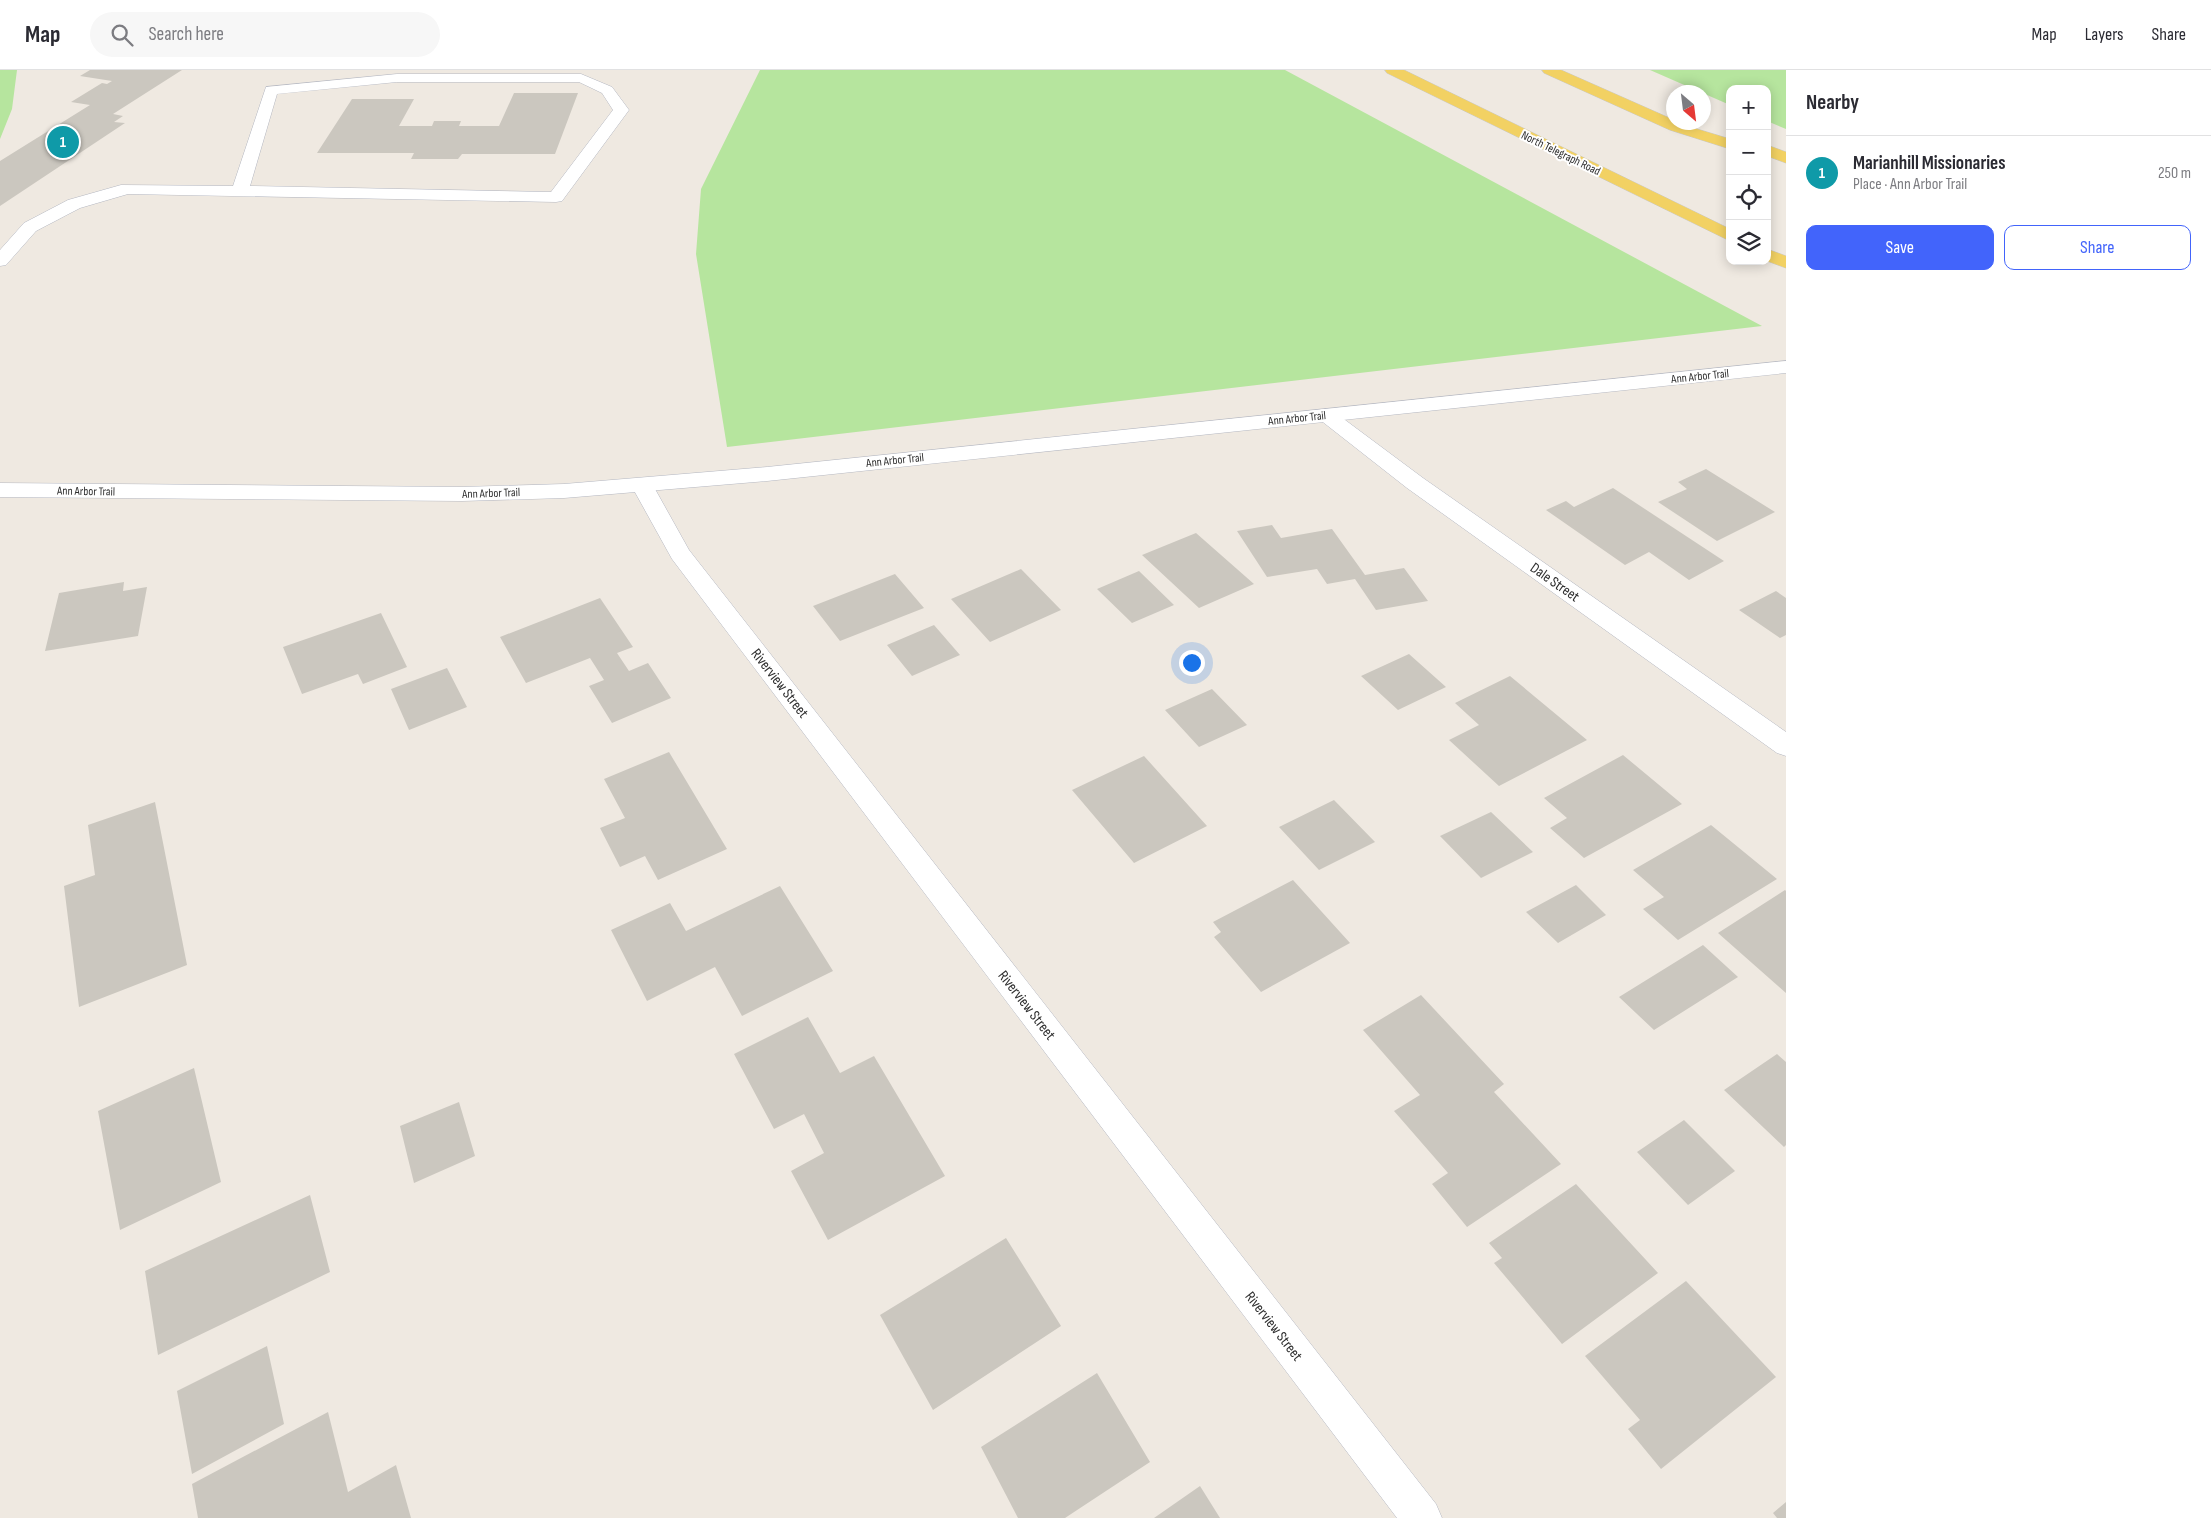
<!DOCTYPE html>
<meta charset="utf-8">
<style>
:root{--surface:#fff;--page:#f7f7f7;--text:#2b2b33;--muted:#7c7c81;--line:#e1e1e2;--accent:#4264fb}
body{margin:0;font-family:"Sofia Sans Condensed",sans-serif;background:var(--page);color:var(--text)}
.controls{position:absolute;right:15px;top:15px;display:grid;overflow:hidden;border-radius:10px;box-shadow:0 2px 12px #0003}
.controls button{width:45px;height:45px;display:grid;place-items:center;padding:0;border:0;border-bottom:1px solid var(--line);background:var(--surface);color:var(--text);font:25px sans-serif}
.compass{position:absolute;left:1666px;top:15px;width:45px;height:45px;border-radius:50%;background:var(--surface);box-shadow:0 2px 12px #0003;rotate:152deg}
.you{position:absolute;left:1191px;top:592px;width:18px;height:18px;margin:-12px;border:4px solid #fff;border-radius:50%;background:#1a73e8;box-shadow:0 0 0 8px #1a73e833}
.badge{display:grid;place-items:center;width:32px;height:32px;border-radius:50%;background:var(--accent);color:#fff;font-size:16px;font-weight:700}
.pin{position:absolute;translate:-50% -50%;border:2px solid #fff;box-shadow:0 1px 5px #0006}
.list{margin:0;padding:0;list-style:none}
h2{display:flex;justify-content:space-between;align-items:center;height:65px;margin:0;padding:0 20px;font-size:21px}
h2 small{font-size:16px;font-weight:400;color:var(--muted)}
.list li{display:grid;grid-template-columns:32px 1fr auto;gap:15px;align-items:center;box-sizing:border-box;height:75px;padding:0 20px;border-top:1px solid var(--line)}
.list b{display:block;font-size:19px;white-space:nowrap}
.list p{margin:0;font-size:16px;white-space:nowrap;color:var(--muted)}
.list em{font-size:16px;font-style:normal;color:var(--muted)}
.actions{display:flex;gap:10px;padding:15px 20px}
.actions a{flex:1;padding:11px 0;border:1px solid var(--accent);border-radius:10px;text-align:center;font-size:18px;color:var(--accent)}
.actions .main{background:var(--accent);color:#fff}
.icon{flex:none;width:28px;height:28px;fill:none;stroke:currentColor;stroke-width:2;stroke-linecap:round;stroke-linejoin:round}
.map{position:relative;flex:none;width:1786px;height:1448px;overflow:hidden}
header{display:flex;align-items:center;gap:30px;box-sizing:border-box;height:70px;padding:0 25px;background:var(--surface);border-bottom:1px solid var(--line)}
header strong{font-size:24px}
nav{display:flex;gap:28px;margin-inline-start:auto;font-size:18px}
.search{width:350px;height:45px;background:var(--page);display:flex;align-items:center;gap:12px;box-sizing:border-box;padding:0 18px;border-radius:28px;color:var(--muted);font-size:19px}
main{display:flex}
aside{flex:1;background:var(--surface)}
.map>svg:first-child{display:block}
.green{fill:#b6e59e}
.building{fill:#cbc7bf}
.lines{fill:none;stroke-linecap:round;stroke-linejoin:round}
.service-casing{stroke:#b4b7c1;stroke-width:1}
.minor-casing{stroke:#b4b7c1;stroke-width:1}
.tertiary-casing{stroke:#b4b7c1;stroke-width:1}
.primary-casing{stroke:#c9c9c9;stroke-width:1}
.service{fill:#fff;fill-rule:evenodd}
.minor{fill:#fff;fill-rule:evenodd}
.tertiary{fill:#fff;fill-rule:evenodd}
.primary{fill:#f2d163;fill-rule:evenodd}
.labels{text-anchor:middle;stroke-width:4;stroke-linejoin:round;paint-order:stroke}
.far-street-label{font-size:12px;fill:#2e2e2e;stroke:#fff}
.street-label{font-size:15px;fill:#2e2e2e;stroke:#fff}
</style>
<header>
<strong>Map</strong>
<div class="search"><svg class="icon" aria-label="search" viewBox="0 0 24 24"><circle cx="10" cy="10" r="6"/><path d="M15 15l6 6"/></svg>Search here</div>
<nav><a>Map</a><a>Layers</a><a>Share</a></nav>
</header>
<main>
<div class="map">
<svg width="1786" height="1448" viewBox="0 0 1786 1448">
<rect width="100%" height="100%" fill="#efe9e1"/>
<!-- green -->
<path class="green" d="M0,0H17L12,39L0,69Z
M760,0H1285L1762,256L727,377L696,184L701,119Z
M1650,0H1786V59L1767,51V19H1730V35Z"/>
<!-- building -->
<path class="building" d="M90,0H182L113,44L123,46L114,52L125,53L0,136V91L90,35L71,32L102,13L107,14L112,11L80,6Z
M514,23H578L555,84H462L458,89H411L414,83H317L352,29H414L399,56H432L434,51H461L459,56H499Z
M1706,399L1775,442L1717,471L1658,432L1687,419L1678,412Z
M1613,418L1724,491L1689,510L1649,482L1625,495L1546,440L1566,431L1574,437Z
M1272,455L1281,468L1332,459L1365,505L1404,498L1428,531L1376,540L1355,509L1327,514L1317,499L1267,507L1237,461Z
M1196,463L1254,514L1199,538L1142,485Z
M1021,499L1061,540L990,572L951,529Z
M1139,501L1174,535L1132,553L1097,519Z
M895,504L924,538L840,571L813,536Z
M124,512L123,521L147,517L138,566L45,581L59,523Z
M1776,521L1786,528V565L1780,568L1739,540Z
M600,528L633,577L617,583L629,601L648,593L671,628L612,653L589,616L604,610L590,588L526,613L500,567Z
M381,543L407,597L363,614L358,604L302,624L283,577Z
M934,555L960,585L912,606L887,575Z
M1409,584L1446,617L1398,640L1361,606Z
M447,598L467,637L409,660L391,619Z
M1510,606L1587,670L1499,716L1449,670L1479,655L1455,633Z
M1212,619L1247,655L1199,677L1165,640Z
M669,682L727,779L658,810L645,786L620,797L600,758L625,748L604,709Z
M1623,685L1682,734L1584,788L1550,758L1567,748L1544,728Z
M1144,686L1207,756L1134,793L1072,720Z
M1334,730L1375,772L1319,800L1279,757Z
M155,732L187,895L79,937L64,816L95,805L88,755Z
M1491,742L1533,782L1481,808L1440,766Z
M1711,755L1777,809L1678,870L1643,839L1664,827L1633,800Z
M1293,810L1350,873L1261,922L1214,867L1221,862L1213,852Z
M1576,815L1606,845L1558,873L1526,842Z
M780,816L833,901L742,946L715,897L647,931L611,860L670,833L686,861Z
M1785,820L1786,821V923L1718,863Z
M1703,875L1738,907L1654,960L1619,927Z
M1421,925L1504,1014L1494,1022L1561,1094L1467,1157L1432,1114L1448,1103L1394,1041L1420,1025L1363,960Z
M808,947L840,1003L874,986L945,1106L828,1170L791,1101L824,1083L804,1044L774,1059L734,984Z
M1777,984L1786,992V1075L1784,1077L1724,1020Z
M194,998L221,1112L120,1160L98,1041Z
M459,1032L475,1086L414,1113L400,1056Z
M1684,1050L1735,1101L1688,1135L1637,1082Z
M1576,1114L1658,1203L1562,1274L1494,1193L1502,1188L1489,1173Z
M310,1125L330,1202L158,1285L145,1201Z
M1006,1168L1061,1256L933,1340L880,1245Z
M1686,1211L1776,1307L1661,1399L1628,1359L1640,1350L1585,1286Z
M267,1276L284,1354L192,1404L177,1321Z
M1097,1303L1150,1392L1065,1448H1018L981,1377Z
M328,1342L348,1422L396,1395L411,1448H198L192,1414Z
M1200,1416L1220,1448H1154Z
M1786,1432V1448H1777L1773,1443Z"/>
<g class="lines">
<defs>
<path id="service" d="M397,4H581L612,17L629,40L562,131L556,132L128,124L80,138L36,161L6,195L0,196V180L24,153L68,130L121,115L233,116L266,17ZM397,12H579L602,23L613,40L551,122L250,116L277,24Z"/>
<path id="minor" d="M1326,339L1333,341L1423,408L1786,662V686L1777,683L1407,418L1319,349L1316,345L1319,341Z
M642,408L650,410L689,480L1436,1434L1442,1448H1397L672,489L631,415L634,410Z"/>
<path id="tertiary" d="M1786,291V303L767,411L564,428L462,431L0,427V413L462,417L564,414L767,397Z"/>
<path id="primary" d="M1385,0H1404L1730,159V171L1387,3Z
M1542,0H1561L1674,50V52L1730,69V79L1670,60L1544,3Z
M1767,75L1786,82V93L1767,86Z
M1767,179L1786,186V198L1767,191Z"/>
</defs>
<!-- service casing -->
<use href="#service" class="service-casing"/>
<!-- minor casing -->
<use href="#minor" class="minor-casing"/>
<!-- tertiary casing -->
<use href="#tertiary" class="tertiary-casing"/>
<!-- primary casing -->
<use href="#primary" class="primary-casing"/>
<!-- service -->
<use href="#service" class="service"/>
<!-- minor -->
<use href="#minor" class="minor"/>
<!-- tertiary -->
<use href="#tertiary" class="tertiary"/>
<!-- primary -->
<use href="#primary" class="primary"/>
</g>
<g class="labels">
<!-- far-street labels -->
<g class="far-street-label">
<text transform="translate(1561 83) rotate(26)" y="4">North Telegraph Road</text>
<text transform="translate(1700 306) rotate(-6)" y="4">Ann Arbor Trail</text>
<text transform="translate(1297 348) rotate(-6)" y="4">Ann Arbor Trail</text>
<text transform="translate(895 390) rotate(-6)" y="4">Ann Arbor Trail</text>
<text transform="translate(86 421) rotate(1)" y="4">Ann Arbor Trail</text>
<text transform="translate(491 423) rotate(-2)" y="4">Ann Arbor Trail</text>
</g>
<!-- street labels -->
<g class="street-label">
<text transform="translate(1555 512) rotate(35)" y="5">Dale Street</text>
<text transform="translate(780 613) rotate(52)" y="5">Riverview Street</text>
<text transform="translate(1027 935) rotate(52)" y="5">Riverview Street</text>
<text transform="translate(1274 1256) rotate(52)" y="5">Riverview Street</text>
</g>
</g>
</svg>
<div class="controls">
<button>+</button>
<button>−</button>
<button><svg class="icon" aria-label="locate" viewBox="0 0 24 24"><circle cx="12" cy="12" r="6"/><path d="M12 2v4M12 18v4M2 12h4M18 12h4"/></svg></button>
<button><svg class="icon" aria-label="layers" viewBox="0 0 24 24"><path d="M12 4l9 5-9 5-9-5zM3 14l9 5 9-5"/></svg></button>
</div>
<svg class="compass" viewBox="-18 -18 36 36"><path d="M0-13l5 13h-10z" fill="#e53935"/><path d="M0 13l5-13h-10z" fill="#7c7c81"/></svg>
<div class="you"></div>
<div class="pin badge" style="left:63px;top:72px;background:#0f9aa8">1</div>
</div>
<aside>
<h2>Nearby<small></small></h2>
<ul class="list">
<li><span class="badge" style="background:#0f9aa8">1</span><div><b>Marianhill Missionaries</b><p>Place · Ann Arbor Trail</p></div><em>250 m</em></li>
</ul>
<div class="actions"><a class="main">Save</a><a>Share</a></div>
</aside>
</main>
